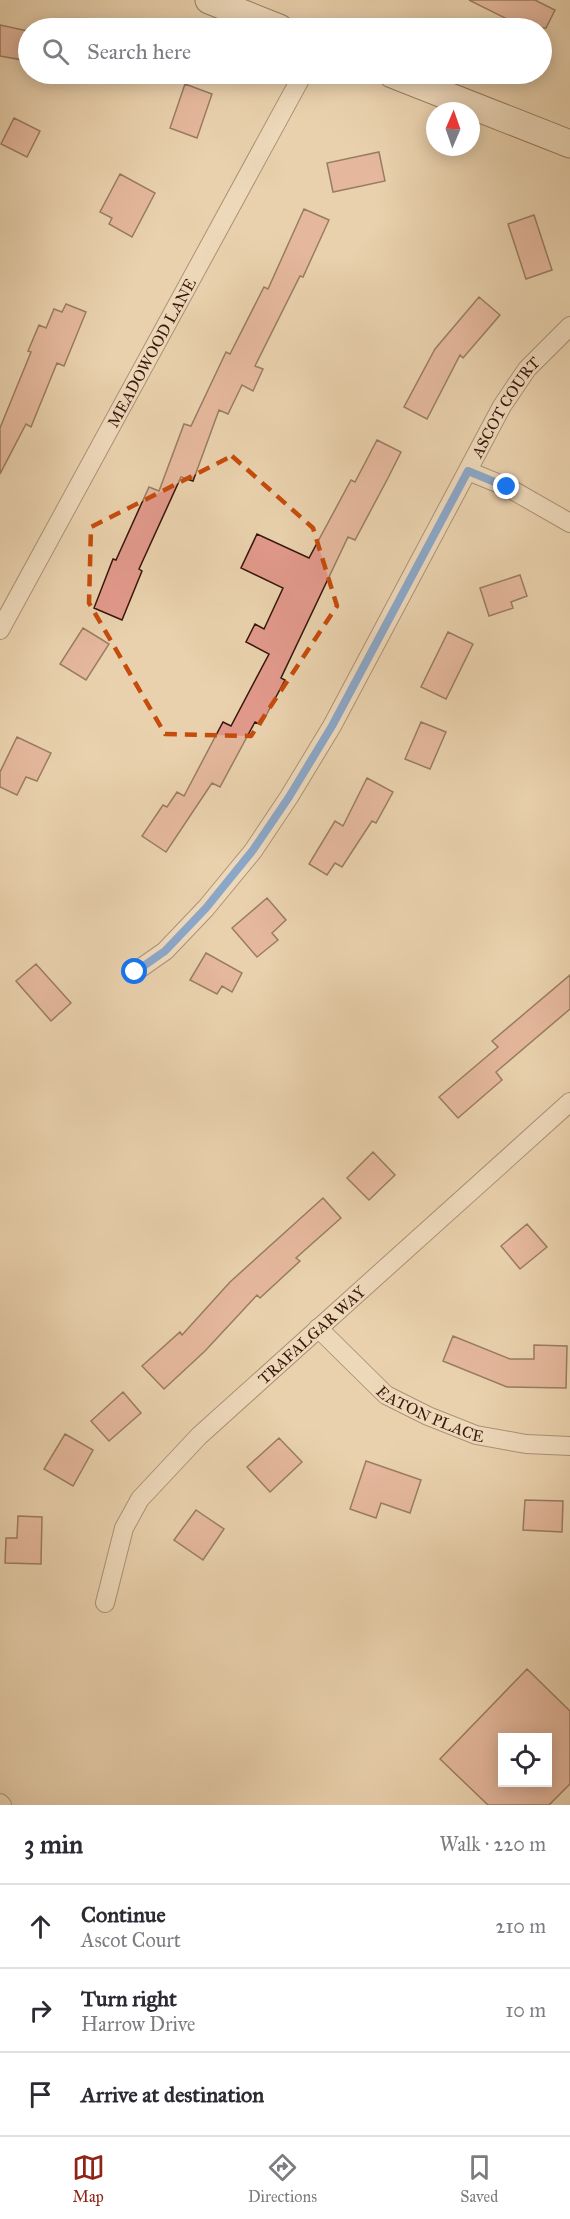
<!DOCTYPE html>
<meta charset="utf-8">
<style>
:root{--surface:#fff;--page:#f2f2f3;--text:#2b2b33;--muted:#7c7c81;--line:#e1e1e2;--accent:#8f2418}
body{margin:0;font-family:"IM FELL Great Primer",serif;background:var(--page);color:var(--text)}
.controls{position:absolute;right:18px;bottom:18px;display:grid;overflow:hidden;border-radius:0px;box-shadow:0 3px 15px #0003}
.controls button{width:54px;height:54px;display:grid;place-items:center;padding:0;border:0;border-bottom:2px solid var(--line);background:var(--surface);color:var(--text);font:30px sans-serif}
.compass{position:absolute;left:426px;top:102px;width:54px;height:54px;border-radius:50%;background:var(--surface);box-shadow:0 3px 15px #0003;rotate:2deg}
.stop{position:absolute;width:18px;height:18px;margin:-14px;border:4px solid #1a73e8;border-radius:50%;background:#fff}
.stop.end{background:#1a73e8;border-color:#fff;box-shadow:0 2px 6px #0008}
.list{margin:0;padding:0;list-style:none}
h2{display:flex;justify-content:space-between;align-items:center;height:78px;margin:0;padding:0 24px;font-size:26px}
h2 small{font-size:20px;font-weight:400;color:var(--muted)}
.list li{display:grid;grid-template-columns:39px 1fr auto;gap:18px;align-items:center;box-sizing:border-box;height:84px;padding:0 24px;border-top:2px solid var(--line)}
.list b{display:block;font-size:22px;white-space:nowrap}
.list p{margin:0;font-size:20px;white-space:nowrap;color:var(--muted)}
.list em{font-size:20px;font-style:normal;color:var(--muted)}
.icon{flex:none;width:33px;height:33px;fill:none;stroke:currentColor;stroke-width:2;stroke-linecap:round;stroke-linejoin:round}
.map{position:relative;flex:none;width:570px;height:1805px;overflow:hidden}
.search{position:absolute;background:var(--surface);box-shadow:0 3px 15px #0003;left:18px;right:18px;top:18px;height:66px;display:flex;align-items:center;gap:15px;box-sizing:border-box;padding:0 21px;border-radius:33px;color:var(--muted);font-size:22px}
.sheet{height:330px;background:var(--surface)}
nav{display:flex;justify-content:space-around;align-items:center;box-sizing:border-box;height:84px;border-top:2px solid var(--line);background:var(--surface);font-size:16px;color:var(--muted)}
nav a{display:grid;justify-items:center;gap:3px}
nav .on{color:var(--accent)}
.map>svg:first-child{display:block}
.building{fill:#e1998b;stroke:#38170a;stroke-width:1.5;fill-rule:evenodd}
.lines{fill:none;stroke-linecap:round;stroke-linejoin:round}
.street-casing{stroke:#644633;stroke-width:20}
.secondary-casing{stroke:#38170a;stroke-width:29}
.street{stroke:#f1e1ca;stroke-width:18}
.secondary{stroke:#f1e1ca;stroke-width:27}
.route{stroke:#1a73e8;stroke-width:8}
.marked{fill:none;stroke:#c54c0c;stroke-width:4.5;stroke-dasharray:12 8;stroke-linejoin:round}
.labels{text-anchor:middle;stroke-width:6;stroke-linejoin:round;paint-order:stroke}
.street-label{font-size:16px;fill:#38170a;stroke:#f1e1ca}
</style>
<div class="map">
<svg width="570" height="1805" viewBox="0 0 570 1805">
<rect width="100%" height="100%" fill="#e9d1ad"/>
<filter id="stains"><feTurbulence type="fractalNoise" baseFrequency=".00333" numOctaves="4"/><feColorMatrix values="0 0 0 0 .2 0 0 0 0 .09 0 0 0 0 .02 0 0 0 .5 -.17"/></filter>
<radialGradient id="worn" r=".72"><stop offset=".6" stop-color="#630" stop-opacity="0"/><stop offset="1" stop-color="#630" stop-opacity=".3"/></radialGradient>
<!-- building -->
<path class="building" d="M469,0H535L555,10L546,28H525Z
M0,25L28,31V61L0,56Z
M185,84L212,94L197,138L170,128Z
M14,118L40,131L27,157L1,144Z
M379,152L385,181L333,192L327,163Z
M120,174L155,193L132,237L109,224L112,218L100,212Z
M304,209L329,220L303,277L300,276L255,366L263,369L253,391L242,385L228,414L219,410L193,481L181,477L139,569L142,571L122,620L94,608L113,559L116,560L149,487L159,491L184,424L191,426L226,352L230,354L264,287L268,289Z
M534,215L552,270L526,279L508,224Z
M479,297L500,315L463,358L460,355L427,419L404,407L435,349Z
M66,304L86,312L64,366L57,363L31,427L26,424L0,474V428L31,352L28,351L39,325L46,328L54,309L62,312Z
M377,440L401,452L388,478L355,540L348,537L281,678L285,680L261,725L255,722L220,787L212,783L166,852L142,836L163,805L167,807L177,792L184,796L223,722L231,726L269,654L246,642L255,624L264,629L283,588L241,568L257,534L309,558L351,480L355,482Z
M520,575L527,596L511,602L513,608L489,616L480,588Z
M83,628L109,644L86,680L60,664Z
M448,632L473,644L446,699L421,687Z
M421,722L446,732L430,769L405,759Z
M17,737L51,753L37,781L26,777L17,795L0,787V772Z
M367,778L393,792L376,823L372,821L342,867L335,863L327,875L309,864L335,821L343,826Z
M267,898L286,920L272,933L278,940L257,957L232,928Z
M206,953L242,973L232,992L222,986L217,994L190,980Z
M36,964L71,1003L51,1021L16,981Z
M570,975V1009L496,1072L502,1080L458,1118L439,1097L498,1047L492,1041Z
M373,1152L395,1175L369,1200L347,1178Z
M323,1198L341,1218L296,1258L300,1261L260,1298L257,1295L205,1351L164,1389L142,1366L180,1332L182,1335L230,1282Z
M527,1224L547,1247L520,1269L501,1246Z
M453,1336L510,1359H534V1345L567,1346L566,1388L507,1387L443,1361Z
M123,1392L141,1413L109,1441L91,1421Z
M65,1434L93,1450L73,1486L44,1469Z
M279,1438L302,1462L270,1492L247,1467Z
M366,1461L421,1480L410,1513L381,1503L376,1518L350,1509Z
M525,1500L563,1501L562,1532L523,1530Z
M196,1510L224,1529L203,1560L174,1540Z
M18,1516L42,1517L41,1564L5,1563L6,1538H17Z
M527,1669L570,1711V1784L549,1805H488L440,1759ZM502,1737H548V1782H502Z"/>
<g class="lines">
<defs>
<g id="street">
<path d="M468,471L507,487L570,523"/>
<path id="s1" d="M0,630L303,74"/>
<path id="s2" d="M135,972L165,951L206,908L253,851L289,797L332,726L502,406L527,369L570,326"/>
<path id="s3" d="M318,1328L386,1395L428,1416L476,1435L526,1444L570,1446"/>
<path id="s4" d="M105,1603L124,1528L140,1499L199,1436L570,1102"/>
<path d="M0,1803L2,1805"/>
</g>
<path id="secondary" d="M209,0L279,28
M392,74L570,144"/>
</defs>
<!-- street casing -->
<use href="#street" class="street-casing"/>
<!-- secondary casing -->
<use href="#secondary" class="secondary-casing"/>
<!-- street -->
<use href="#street" class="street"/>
<!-- secondary -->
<use href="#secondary" class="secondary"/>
</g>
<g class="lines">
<!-- route -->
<path class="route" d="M135,972L165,951L206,908L253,850L289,797L332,726L468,471L507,487"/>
</g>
<!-- marked area -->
<path d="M0 0H570V1805H0ZM232,456L313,528L337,606L251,736L165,734L89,603L91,527Z" fill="#e9d1ad" fill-opacity=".55" fill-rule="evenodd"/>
<path class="marked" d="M232,456L313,528L337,606L251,736L165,734L89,603L91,527Z"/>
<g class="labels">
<!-- street labels -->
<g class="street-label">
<text dy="6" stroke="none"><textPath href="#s1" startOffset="316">MEADOWOOD LANE</textPath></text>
<text dy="6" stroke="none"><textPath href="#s2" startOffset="681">ASCOT COURT</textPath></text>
<text dy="6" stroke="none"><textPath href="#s4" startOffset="348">TRAFALGAR WAY</textPath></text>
<text dy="6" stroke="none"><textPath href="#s3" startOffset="144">EATON PLACE</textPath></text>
</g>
</g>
<rect width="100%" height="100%" filter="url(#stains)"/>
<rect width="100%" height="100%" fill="url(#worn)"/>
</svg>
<div class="controls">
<button><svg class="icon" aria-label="locate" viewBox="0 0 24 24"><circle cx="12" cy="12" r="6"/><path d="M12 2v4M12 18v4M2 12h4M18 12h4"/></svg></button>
</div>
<svg class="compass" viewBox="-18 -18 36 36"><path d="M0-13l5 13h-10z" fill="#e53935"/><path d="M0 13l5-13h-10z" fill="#7c7c81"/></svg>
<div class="stop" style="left:135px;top:972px"></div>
<div class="stop end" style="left:507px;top:487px"></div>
<div class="search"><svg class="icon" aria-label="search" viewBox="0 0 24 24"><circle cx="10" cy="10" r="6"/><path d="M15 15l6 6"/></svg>Search here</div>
</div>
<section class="sheet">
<h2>3 min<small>Walk · 220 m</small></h2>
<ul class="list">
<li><svg class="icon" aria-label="ahead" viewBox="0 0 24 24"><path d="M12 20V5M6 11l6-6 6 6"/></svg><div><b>Continue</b><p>Ascot Court</p></div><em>210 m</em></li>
<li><svg class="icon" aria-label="right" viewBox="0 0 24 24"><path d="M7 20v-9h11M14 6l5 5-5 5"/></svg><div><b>Turn right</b><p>Harrow Drive</p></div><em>10 m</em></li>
<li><svg class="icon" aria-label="arrive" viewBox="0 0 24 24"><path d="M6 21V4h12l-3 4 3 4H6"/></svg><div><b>Arrive at destination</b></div></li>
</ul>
</section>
<nav>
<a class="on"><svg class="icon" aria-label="map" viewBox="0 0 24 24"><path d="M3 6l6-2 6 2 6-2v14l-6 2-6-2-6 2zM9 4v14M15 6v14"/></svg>Map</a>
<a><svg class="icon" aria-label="directions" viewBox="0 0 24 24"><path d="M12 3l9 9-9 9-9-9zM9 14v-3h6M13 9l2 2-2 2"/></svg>Directions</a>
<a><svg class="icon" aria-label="saved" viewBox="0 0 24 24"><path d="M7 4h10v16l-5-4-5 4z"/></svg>Saved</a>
</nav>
